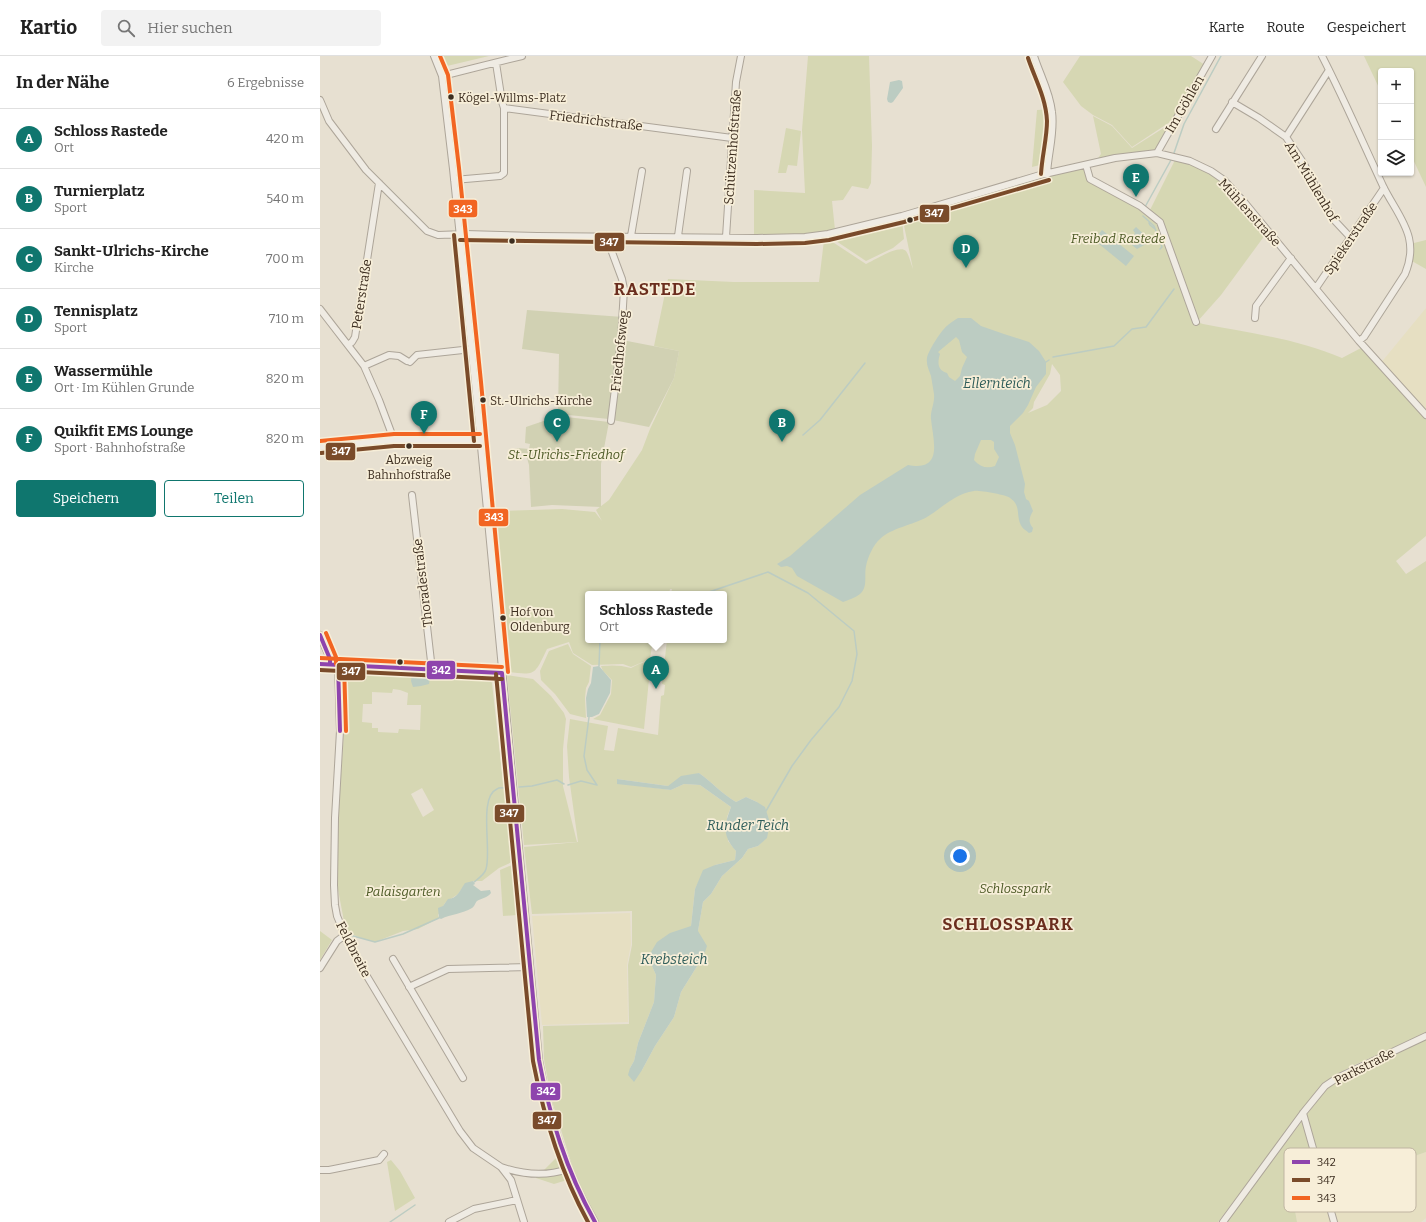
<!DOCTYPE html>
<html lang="de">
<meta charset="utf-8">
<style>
:root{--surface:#fff;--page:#f2f2f2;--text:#222;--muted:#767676;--line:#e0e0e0;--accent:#0f766e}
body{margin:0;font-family:Bitter,serif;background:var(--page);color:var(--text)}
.controls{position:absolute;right:12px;top:12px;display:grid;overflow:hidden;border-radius:4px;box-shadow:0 1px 3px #0004}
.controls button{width:36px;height:36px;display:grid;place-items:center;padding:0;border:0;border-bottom:1px solid var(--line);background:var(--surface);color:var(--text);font:20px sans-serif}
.you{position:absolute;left:640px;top:800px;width:14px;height:14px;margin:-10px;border:3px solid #fff;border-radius:50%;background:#1a73e8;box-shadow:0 0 0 6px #1a73e833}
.badge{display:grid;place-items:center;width:26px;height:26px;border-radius:50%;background:var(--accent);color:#fff;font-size:13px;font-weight:700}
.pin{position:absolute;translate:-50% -33px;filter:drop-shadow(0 1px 2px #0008)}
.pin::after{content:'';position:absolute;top:21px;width:14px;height:12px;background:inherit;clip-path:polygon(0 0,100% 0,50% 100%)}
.popup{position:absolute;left:265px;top:535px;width:142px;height:52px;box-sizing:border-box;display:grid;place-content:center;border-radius:4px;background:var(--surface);filter:drop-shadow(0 1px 3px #0005);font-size:13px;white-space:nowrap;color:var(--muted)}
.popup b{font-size:15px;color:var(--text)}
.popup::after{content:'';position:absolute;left:50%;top:100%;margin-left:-8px;border:8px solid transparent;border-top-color:var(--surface)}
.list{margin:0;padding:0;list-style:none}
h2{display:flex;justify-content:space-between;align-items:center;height:52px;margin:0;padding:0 16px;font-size:17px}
h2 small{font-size:13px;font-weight:400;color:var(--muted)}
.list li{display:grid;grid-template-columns:26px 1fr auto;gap:12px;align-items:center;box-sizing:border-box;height:60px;padding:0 16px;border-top:1px solid var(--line)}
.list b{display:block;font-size:15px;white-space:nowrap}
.list p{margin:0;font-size:13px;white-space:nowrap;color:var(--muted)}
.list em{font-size:13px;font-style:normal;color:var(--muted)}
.actions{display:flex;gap:8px;padding:12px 16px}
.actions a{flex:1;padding:9px 0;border:1px solid var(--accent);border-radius:4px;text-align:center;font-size:14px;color:var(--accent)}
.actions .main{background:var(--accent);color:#fff}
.icon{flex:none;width:22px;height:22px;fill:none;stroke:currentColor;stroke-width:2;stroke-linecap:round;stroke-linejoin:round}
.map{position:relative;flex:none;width:1106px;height:1166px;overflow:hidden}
header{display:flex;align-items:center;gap:24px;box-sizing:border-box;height:56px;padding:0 20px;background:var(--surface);border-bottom:1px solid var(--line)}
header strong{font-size:19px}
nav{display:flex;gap:22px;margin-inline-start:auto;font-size:14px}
.search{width:280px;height:36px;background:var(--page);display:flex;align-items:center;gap:10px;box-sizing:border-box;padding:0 14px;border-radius:4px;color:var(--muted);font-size:15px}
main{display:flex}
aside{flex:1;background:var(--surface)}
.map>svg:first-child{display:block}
.farmland{fill:#e6dfc2}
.green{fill:#d6d7b3;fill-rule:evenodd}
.cemetery{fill:#d1d1b3}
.water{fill:#bcccc2;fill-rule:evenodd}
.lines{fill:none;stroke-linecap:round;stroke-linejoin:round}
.stream{stroke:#bcccc2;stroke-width:1.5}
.minor-casing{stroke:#ada599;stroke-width:8}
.minor{stroke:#efebe3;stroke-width:6}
.bus-1-casing{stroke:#f7eed8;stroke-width:7}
.bus-2-casing{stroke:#f7eed8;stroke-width:7}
.bus-3-casing{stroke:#f7eed8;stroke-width:7}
.bus-1{stroke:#8e44ad;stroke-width:4}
.bus-2{stroke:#7a4b2a;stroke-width:4}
.bus-3{stroke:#f26522;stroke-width:4}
.bus-dot{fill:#3d2e20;stroke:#f7eed8;stroke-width:1.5}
.labels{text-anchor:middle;stroke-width:3.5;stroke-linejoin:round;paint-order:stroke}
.bus-label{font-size:12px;fill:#3d2e20;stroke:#f7eed8;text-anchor:start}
.street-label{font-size:13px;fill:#3d2e20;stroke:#f7eed8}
.park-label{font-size:13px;font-style:italic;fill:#4d5a26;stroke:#f7eed8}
.water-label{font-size:14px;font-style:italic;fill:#2f5d5a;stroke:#f7eed8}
.district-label{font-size:17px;font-weight:bold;letter-spacing:1px;fill:#6b2e1e;stroke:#f7eed8}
.key{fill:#f7eed8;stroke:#bfb4a1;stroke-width:1}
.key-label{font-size:11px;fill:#3d2e20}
.line-badge{stroke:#f7eed8;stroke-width:1.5}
.badge-label{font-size:11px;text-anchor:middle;font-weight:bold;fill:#fff}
</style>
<header>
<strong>Kartio</strong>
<div class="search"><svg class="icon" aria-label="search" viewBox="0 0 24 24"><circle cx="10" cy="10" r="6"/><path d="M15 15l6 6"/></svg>Hier suchen</div>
<nav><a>Karte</a><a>Route</a><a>Gespeichert</a></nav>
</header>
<main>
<aside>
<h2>In der Nähe<small>6 Ergebnisse</small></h2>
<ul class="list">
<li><span class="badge">A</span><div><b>Schloss Rastede</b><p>Ort</p></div><em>420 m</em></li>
<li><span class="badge">B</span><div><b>Turnierplatz</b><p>Sport</p></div><em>540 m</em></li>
<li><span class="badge">C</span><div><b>Sankt-Ulrichs-Kirche</b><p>Kirche</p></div><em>700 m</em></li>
<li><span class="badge">D</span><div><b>Tennisplatz</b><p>Sport</p></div><em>710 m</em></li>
<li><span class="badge">E</span><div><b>Wassermühle</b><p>Ort · Im Kühlen Grunde</p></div><em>820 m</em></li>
<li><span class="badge">F</span><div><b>Quikfit EMS Lounge</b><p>Sport · Bahnhofstraße</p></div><em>820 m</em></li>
</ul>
<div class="actions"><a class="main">Speichern</a><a>Teilen</a></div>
</aside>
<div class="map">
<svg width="1106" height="1166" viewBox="0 0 1106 1166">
<rect width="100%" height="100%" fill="#e7e0d1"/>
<!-- farmland -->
<path class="farmland" d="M1106,252V358L1060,308Z
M310,857L311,888L307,909L308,966L222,969L212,860Z
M1106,1096V1162L1101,1166H977L973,1143L1003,1127L1048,1147L1053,1127L1092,1134L1086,1103Z"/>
<!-- green -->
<path class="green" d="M123,0H169L127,10Z
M488,0H549L552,90L551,127L548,133L532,130L523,144L512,145L515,174L486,178H434V134L485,137L482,74Z
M760,0H871L885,9L853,64L812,91L792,69L773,59L761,50L743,26Z
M1044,0H1106V131L1091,99V15H1061V36Z
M732,53L728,107L712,111L717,54Z
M773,60L792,70L812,92L853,66L836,95L776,105L781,98Z
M466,72L481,75L477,110L468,109L466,117H458Z
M856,102H864L904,124L948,175L901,239L877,266L883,268C930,277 978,283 1022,302L1041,292L1106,359V480L1076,505L1086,518L1106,505V977L1030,1011L1002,1028L898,1166H279L257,1125L231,1042L224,1003L223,970L309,968L308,909L312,889V855L212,858L204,791L258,786L249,721L247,690L250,663L288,670L284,694L294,695L298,672L338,679L341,640L344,639L345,629L342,628L347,584H404V538H351L352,533H350L349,538H268V584H287V587L307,584H326L332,590L330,603L311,611L303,608L272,609L253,597L249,586L227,593C214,620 216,619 187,616L185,606L171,461L178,455L242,453L275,456L282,465L276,454L289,444L322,394L330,373L354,322L359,295L334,290L348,223L414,226H499L504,184L508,183L546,208C553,205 579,188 586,195C589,199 591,208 593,213L582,160L765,110L769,123L829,156ZM732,308L740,319L741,335L727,349L708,357L713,352L714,346L730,318ZM379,717C392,726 402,738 416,746L426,741L437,746L450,767L446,782L438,790L428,793L422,802L402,820L391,838L383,846L378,875L371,870L375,833L379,825L395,809L415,804L416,795L408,785L407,761L411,751L380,729L364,728L351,734L297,727V723L348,730ZM384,899L361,936L354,961L335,990L322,1014L310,1012L314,1005L318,987L334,946L336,919L331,908Z
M582,165L584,183L573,192L546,205L513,183Z
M1106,184V213L1090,204V188Z
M248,588L253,598L271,610L269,626L266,632L265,642L266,662L250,658L235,638L221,624L220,615L229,595Z
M331,604L324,673L273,663L280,659L291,638L292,624L283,615L281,610C292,609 301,609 311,612L319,608Z
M27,614L88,617L170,624L172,627L192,806L179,812L162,825H153L143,831L138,838L125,847L118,859L119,862L98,873L83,875L55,886L44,883L26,876L17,828L18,762L24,676V618ZM73,633L80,634L88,637L87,649H101L100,674L79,673L78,677L58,676V672H52V667L42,666L43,648H52V636L72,637ZM102,732L114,754L103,761L91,738Z
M187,619L213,623L231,640L244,657L246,663L243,693V730L257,786L204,789Z
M192,809L197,859L183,860L180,814Z
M0,875L12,884L0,904Z
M1106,983V1096L1086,1103L1092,1134L1053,1127L1048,1147L1007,1140L1003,1127L973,1143L977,1166H906L1007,1032L1033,1016Z
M242,1096L248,1113L214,1119L223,1115Z
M71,1104L80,1115L95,1142L75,1155L67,1106Z
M244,1115L247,1124L234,1128L216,1122V1120Z"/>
<!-- cemetery -->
<path class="cemetery" d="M207,254L303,261L302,284L359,295L354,322L329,371L293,364L302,313L298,311L289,363L238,358L239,298L202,293Z
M238,360L289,366L281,408V451L232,449L211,451L209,409L206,398L196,396L197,392L209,393L210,388L205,387L206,371Z"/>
<!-- water -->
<path class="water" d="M579,24L582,25L583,32L573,46L571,47L568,46L567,43L570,26Z
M816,171L828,182L825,187L826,188L817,193L808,186L815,177L813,174Z
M782,174L814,200L806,210L774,184Z
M638,262H651L661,270L684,278L709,286L719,295L726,306V318L716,331L708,349L703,357L690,370V377L695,389L705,428L704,436L706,443L709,445L713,455C709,462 708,466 713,472L712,476L709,477C707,475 703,473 702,471C695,460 702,450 690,442C687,439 658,434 654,435C636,437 622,452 607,461C593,469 571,472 560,483C553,489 548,501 546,510C544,520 548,531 540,538C535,542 528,544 523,546L477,520L472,512L467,510L461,511L457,508L470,500L540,439L588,409C624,416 613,384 611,363C610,355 615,347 614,338C613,332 612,326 611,320C609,314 606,309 607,302C608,295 622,273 628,269C631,266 635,264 638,262ZM636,281L639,284L642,296L647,301L642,312L640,320L635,325L629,321L627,317C618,314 617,308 620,298L618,296ZM661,384H671L674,386V393L679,401L675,410C667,413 660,411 654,404L655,398Z
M279,610L291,624L290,637L279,658L272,661H267L266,642L268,633L271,627L273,611Z
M92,619H97L110,621L109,628L101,630L93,631L91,625Z
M379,717C392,726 402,738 416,746L426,741L437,746L445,751L450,767L447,782L438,790L428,793L422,802L402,820L391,838L383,846L378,875L387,890L384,899L361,936L354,961L335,990L322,1014L314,1026L308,1019L310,1012L314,1005L318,987L334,946L336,919L331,908V896L337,886L350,877L371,870L375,833L383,814L395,809L415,804L416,795C402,779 404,770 411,751L380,729L364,728L351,734L297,728V723L348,730L361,720Z
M153,825L155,828L153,829L161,835L170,834L171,837C167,842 162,842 157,845C155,847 155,850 152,852C142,858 131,858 121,863L119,862L118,852L123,850L128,843C137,843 140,834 145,827Z"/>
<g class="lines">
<!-- stream -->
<path class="stream" d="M854,97L864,68L901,0
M825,151L851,104
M823,160L834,170L842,191L840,193
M829,167L830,169L835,173
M733,301L794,290L812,273L826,271L854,233
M726,306L729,304
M483,379L500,364L545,307
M323,538L328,537L333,538
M383,538L448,516L488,537L534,575L537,598L532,625L519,651L491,684L472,710L446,755
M279,610L280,584
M248,729L261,725L277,729L267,714L264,700L269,661
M199,731L212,730L237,724L244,728
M154,826C158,823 165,818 166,813C172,795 158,741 177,733C179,731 183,732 186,732
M26,878L55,886L83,878L119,862
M70,1166L95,1149"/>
<defs>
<path id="minor" d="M114,0L122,20L133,113L155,327L219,1004C229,1062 245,1115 275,1166
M714,0C720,19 730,36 732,56C735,76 728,97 727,118
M1002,0C1024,43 1043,87 1063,130C1071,147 1085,164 1089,182C1092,195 1090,206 1085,218L1044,281L1039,285
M176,7L182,46L184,52L412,82
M122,20L202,0
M0,44L9,65L46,114L107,175L118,179L145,178L217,180L437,182L485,181L508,178L582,160L720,119L795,102L837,97L870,105L891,115L904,124L925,147L1039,285L1106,359
M912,46L939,62L966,81L984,108L1006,151L1015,165L1030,181
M896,73L942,0
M966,81L1009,14
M837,97L892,0
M766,109L770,123L820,150L840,166L876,266
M134,124L180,120L184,117V52
M286,180L302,223L304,233L301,284L291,365
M311,180L322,115
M358,180L367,115
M406,181L416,26L421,0
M996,232L1064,132
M0,253L44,310L59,344L74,384
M935,262L936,250L971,202
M28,289L32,286L35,281L59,127
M90,306L97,299L152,293
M44,310L69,299L79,300L87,305
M0,391L74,384H160
M92,439L112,614
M0,579L10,603V608
M0,608L182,617
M18,609L20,675L15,762L14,829L15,849L17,860L25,879L45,917L140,1075L153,1092L181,1111L191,1124L204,1166
M73,903L143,1022
M0,912L17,885L25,879
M89,931L128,913L210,911
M983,1057L1014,1166
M181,1111C204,1119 225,1121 248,1113
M0,1114H9L59,1104L64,1098
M129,1166L154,1153L197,1144
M903,1166L983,1057L1005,1030L1017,1022L1106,980"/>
</defs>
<!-- minor casing -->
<use href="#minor" class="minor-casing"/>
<!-- minor -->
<use href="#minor" class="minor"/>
<defs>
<path id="bus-1" d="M0,579L10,603V608
M0,608L182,617
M18,609L20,675
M182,617L219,1004C230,1062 246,1114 275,1166"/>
<path id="bus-2" d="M708,2C715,23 726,42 727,65C727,82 722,100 721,118
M134,179L154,385
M140,184L437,188L485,187L509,184L584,166L729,124
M1,397L74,390H160
M0,614L182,623
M176,618L213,1005C224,1062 240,1115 268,1166"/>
<path id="bus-3" d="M120,0L128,19L139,112L161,326L188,616
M0,385L74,378H160
M6,577L16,601V608
M0,602L182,611
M24,609L26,675"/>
</defs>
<!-- bus-1 casing -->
<use href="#bus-1" class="bus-1-casing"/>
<!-- bus-2 casing -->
<use href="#bus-2" class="bus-2-casing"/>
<!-- bus-3 casing -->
<use href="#bus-3" class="bus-3-casing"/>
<!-- bus-1 -->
<use href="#bus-1" class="bus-1"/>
<!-- bus-2 -->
<use href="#bus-2" class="bus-2"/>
<!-- bus-3 -->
<use href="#bus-3" class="bus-3"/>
</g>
<!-- markers -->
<g class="bus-dot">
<circle cx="131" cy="41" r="3.5"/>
<circle cx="590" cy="164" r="3.5"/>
<circle cx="192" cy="185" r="3.5"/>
<circle cx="163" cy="344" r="3.5"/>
<circle cx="89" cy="390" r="3.5"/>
<circle cx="183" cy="562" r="3.5"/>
<circle cx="80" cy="606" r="3.5"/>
</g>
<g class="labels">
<!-- bus labels -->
<g class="bus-label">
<text x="138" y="46">Kögel-Willms-Platz</text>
<text x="170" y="349">St.-Ulrichs-Kirche</text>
<text x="89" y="408" text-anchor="middle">Abzweig<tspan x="89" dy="15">Bahnhofstraße</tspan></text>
<text x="190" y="560">Hof von<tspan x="190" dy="15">Oldenburg</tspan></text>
</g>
<!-- street labels -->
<g class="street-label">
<text transform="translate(864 48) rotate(-60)" y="5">Im Göhlen</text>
<text transform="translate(276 64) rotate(7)" y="5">Friedrichstraße</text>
<text transform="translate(412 91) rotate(-86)" y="5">Schützenhofstraße</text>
<text transform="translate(992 125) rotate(59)" y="5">Am Mühlenhof</text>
<text transform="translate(930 156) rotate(48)" y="5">Mühlenstraße</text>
<text transform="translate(1030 182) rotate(-56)" y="5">Spiekerstraße</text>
<text transform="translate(41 238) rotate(-81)" y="5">Peterstraße</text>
<text transform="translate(299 295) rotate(-84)" y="5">Friedhofsweg</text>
<text transform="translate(102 527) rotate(-97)" y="5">Thoradestraße</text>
<text transform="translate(34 893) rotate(63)" y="5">Feldbreite</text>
<text transform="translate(1044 1010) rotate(-27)" y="5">Parkstraße</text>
</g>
<!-- park labels -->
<g class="park-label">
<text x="798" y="187">Freibad Rastede</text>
<text x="246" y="403">St.-Ulrichs-Friedhof</text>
<text x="695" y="837">Schlosspark</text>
<text x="83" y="840">Palaisgarten</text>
</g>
<!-- water labels -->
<g class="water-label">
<text x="677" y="332">Ellernteich</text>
<text x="428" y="774">Runder Teich</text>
<text x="354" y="908">Krebsteich</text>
</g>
<!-- district labels -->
<g class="district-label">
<text x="335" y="239">RASTEDE</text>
<text x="688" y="874">SCHLOSSPARK</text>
</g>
</g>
<!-- legend -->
<rect x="964" y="1092" width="132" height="64" rx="6" class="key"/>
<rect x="972" y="1104" width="18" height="4" fill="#8e44ad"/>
<rect x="972" y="1122" width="18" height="4" fill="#7a4b2a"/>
<rect x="972" y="1140" width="18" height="4" fill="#f26522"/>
<g class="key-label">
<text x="997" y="1110">342</text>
<text x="997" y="1128">347</text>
<text x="997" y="1146">343</text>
</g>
<g class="line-badge">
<rect x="128" y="143" width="30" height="19" rx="4" fill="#f26522"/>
<rect x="599" y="148" width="31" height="19" rx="4" fill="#7a4b2a"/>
<rect x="274" y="176" width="31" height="20" rx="4" fill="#7a4b2a"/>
<rect x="5" y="386" width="31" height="19" rx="4" fill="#7a4b2a"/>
<rect x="158" y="452" width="31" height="19" rx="4" fill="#f26522"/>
<rect x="106" y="604" width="30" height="20" rx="4" fill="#8e44ad"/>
<rect x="16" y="606" width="30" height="19" rx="4" fill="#7a4b2a"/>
<rect x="174" y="748" width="31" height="19" rx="4" fill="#7a4b2a"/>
<rect x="210" y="1026" width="31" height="19" rx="4" fill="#8e44ad"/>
<rect x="212" y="1055" width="30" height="19" rx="4" fill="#7a4b2a"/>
</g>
<g class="badge-label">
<text x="143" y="157">343</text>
<text x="614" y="161">347</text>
<text x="289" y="190">347</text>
<text x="21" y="399">347</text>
<text x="174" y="465">343</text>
<text x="121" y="618">342</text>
<text x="31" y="619">347</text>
<text x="189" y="761">347</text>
<text x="226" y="1039">342</text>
<text x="227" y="1068">347</text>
</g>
</svg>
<div class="controls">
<button>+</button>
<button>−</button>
<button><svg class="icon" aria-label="layers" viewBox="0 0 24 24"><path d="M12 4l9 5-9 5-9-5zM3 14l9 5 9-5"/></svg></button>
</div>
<div class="you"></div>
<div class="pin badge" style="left:336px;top:633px">A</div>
<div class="popup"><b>Schloss Rastede</b>Ort</div>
<div class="pin badge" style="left:462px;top:386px">B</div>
<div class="pin badge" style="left:237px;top:386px">C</div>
<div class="pin badge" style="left:646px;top:212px">D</div>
<div class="pin badge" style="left:816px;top:141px">E</div>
<div class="pin badge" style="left:104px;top:378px">F</div>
</div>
</main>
